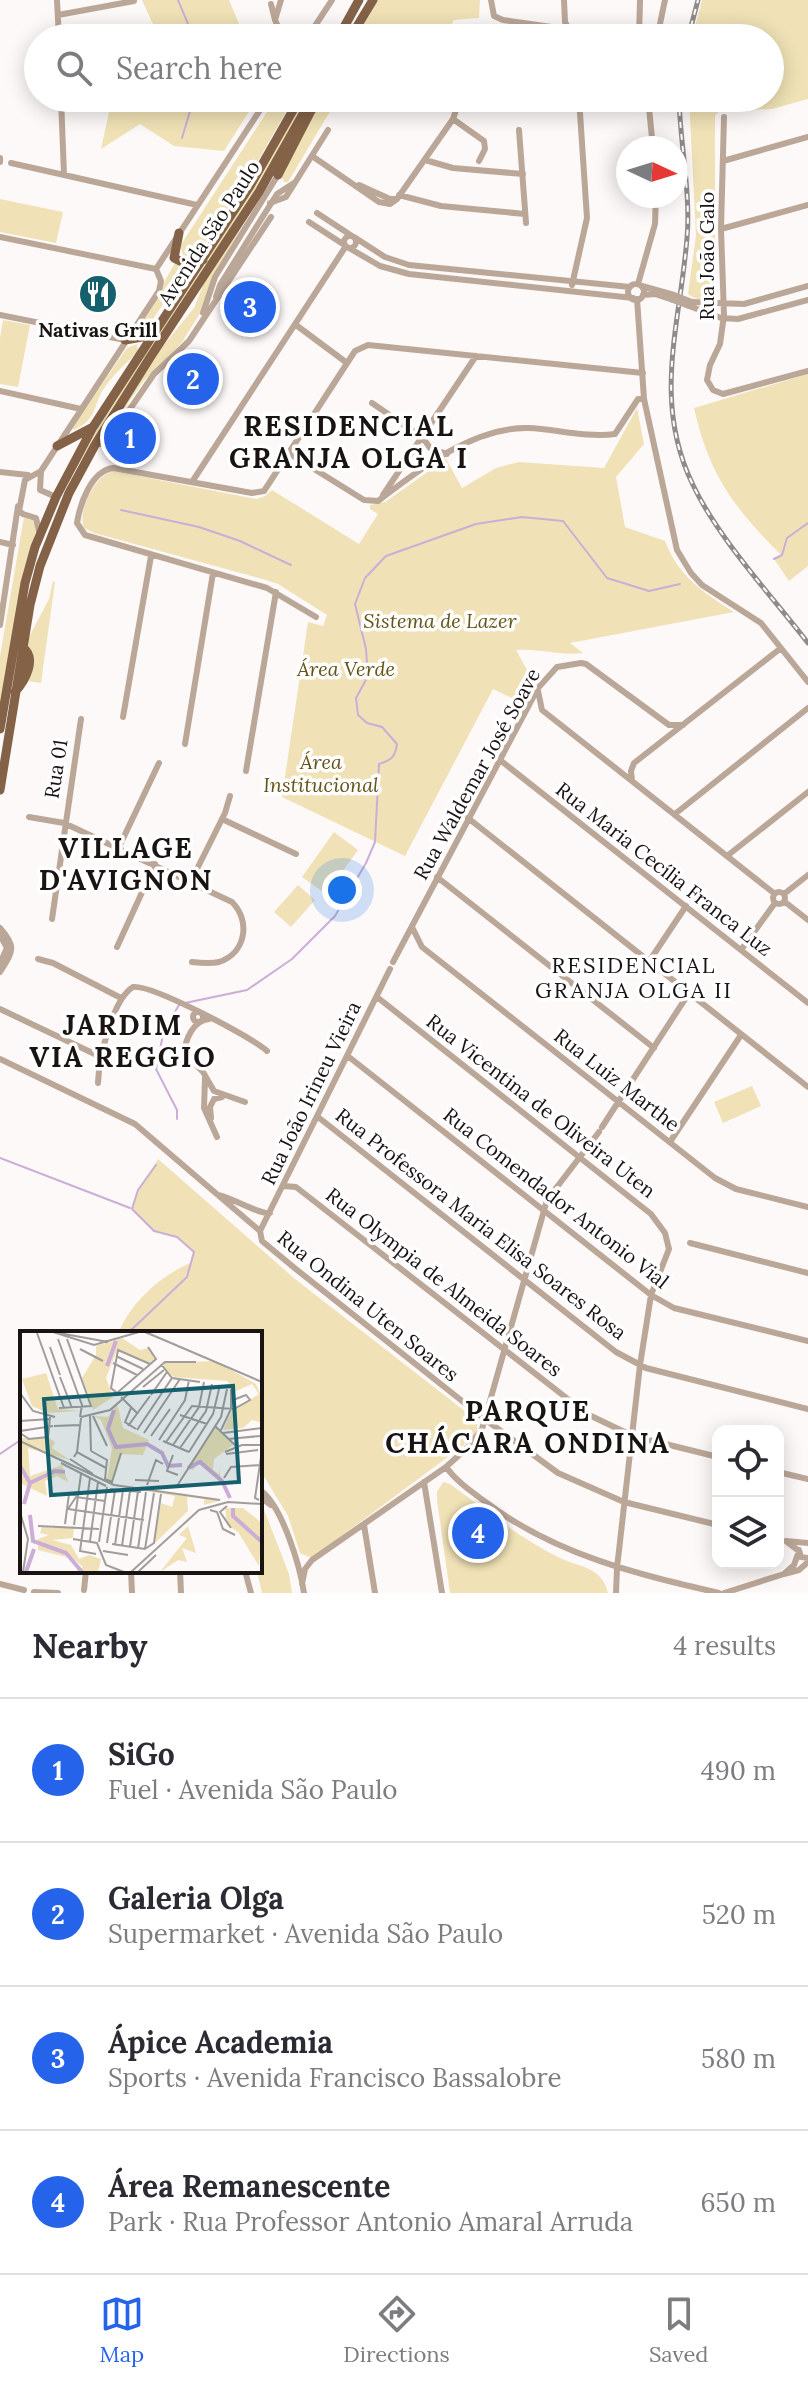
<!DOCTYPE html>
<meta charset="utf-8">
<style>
:root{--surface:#fff;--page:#f2f2f3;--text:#2b2b33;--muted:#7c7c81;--line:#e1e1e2;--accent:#2563eb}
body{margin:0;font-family:Lora,serif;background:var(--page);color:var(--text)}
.controls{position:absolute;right:24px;bottom:24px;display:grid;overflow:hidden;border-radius:16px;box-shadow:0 4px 20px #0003}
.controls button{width:72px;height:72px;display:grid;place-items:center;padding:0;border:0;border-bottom:2px solid var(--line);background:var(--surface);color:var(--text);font:40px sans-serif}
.compass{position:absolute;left:616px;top:136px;width:72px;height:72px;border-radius:50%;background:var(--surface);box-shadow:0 4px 20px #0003;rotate:94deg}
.you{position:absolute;left:342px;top:890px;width:28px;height:28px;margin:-20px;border:6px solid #fff;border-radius:50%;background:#1a73e8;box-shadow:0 0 0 12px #1a73e833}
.badge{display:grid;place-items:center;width:52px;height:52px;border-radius:50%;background:var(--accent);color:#fff;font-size:26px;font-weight:700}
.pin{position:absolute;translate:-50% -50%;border:4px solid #fff;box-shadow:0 2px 8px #0006}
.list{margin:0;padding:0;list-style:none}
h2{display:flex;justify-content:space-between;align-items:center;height:104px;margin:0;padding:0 32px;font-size:34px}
h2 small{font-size:26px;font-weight:400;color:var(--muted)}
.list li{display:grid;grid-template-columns:52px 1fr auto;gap:24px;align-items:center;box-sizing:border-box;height:144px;padding:0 32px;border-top:2px solid var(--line)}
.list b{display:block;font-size:30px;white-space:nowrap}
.list p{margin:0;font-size:26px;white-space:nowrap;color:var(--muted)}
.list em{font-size:26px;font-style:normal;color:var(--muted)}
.icon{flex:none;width:44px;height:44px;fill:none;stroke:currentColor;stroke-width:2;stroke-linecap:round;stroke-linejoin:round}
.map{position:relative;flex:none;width:808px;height:1593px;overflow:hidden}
.search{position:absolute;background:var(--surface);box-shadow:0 4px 20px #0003;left:24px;right:24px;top:24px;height:88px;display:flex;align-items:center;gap:20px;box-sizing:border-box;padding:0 28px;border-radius:44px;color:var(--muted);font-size:30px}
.sheet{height:680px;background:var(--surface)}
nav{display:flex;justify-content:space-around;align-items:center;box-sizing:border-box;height:112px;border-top:2px solid var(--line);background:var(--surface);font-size:22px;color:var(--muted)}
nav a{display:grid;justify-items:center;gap:4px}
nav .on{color:var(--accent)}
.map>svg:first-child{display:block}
.green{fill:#f0e2b6}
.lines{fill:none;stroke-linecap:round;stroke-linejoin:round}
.stream{stroke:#ccadd8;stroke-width:2}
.street{stroke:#bba798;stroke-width:6}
.primary{stroke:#846248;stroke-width:9}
.rail-casing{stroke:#908b8a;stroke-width:5}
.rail{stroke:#fff;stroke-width:2;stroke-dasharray:6;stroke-linecap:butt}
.street-bridge{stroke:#bba798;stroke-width:6}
.labels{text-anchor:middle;stroke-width:7;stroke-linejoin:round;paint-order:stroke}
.street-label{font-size:20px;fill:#191312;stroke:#fff}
.poi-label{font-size:20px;font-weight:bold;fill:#191312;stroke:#fff}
.park-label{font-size:20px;font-style:italic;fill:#655419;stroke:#fff}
.neighbourhood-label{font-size:22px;letter-spacing:2px;fill:#191312;stroke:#fff}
.district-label{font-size:28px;font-weight:bold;letter-spacing:2px;fill:#191312;stroke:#fff}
.inset-river{fill:none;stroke:#ccadd8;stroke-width:4}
.inset-road{fill:none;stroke:#a29d9d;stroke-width:2}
.view{fill:#16606e;fill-opacity:0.15;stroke:#16606e;stroke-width:4}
.inset-edge{fill:none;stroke:#191312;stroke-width:4}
</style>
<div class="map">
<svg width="808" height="1593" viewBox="0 0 808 1593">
<rect width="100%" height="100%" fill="#fdf9f9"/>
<!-- green -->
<path class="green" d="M142,0H229L245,38H157L156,31Z
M377,0H480L479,18L454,20L443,38H401L396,35L394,38H355Z
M702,0H808V99L772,109L719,111L715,116V300C704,300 697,301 688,294L696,235L689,98H770V38H692Z
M112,98H250V110L224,151L174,146L140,124L101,149Z
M276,98H294L255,166L198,255L189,260L184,258L180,246Z
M304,98H307L256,192L91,443L64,490L94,430Z
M321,98H356L352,104L335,103L288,182H284L281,176Z
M288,148L213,276L204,307L182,342L143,382L108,431L149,363L194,308L205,280Z
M0,199L63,212L56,243L0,232Z
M175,263L188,268L146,329L134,335Z
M3,320L30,325L18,387L0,384V338Z
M137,344L138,352C126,364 113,374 103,390C92,408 98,418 74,430L72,427L127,348Z
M808,374V566L789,581L774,559L781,555C733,507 709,474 694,408Z
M637,408L644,444L616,477L625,527L665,541C678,576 704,593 734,612L570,643L583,653C560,656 540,648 516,650L532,679L516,700L493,689L405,856L282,797L308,622L323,626L327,615L278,584L266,580L94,533L84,528C77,510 95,476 113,471L256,499L265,496L272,490L359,544L378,514L370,509V505L385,502L446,459L462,488L496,468L519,462L604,468Z
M24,517L33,519L36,530L20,589L0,706V656Z
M53,581L55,582L41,683L21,680L28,639L49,599Z
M334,832L358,850L326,894L302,877Z
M298,885L315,900L291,927L274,912Z
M752,1086L761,1106L723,1123L714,1102Z
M158,1159L295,1279L475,1419C482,1430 472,1438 464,1445L313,1557H309L300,1553L288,1516L260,1470V1333H118C133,1300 158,1278 190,1263L193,1252L177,1237L154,1231L132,1209L138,1190Z
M443,1482L450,1484C486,1510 519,1538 560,1558C582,1568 602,1567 608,1593H450L437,1500V1492Z
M263,1507L289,1574L292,1593H262L257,1571H260V1508Z"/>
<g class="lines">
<!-- stream -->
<path class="stream" d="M178,0L194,38
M182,138L194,98
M121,510L199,527L240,541L291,565
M774,559L782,555L787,538L808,523
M185,1003L247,990L292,959L335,916L366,863L375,842L379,764C392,760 395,757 397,744L382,727L367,723L358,715L356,698L368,676L366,649L355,604L365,578L386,556L476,524L522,517L563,521L607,578L649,591L680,584
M177,1119V1110L156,1069L164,1030L179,1005
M0,1158L130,1208
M128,1333L187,1277L194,1252L177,1237L154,1231L132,1209L138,1190L156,1165
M0,1454L22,1439"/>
<!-- street -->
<path class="street" d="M57,0L59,38
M491,0L494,16L503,20L629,38
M564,0L565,22L574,38
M271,4L275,20L281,0
M58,15L134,1
M275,20L283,38
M307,38L332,0
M639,38L640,0
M657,38L665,0
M61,98L64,174
M539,98L580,104
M648,98L653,148
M724,117L721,229L724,315L720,344L710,365L707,380L713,390L723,394L808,371
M453,119L484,141L485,149L479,161
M519,130L526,223
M312,156L379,202L390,204L397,199L453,119L460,98
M0,158V162
M425,160L453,168L523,174
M723,161L808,137
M11,163L197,205
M359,185L390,199H397
M399,195L441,206L525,214
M270,203L286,197L328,130
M317,213L352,236
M721,229L808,205
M344 242a6 6 0 1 1 12 0a6 6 0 1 1-12 0Z
M0,237L156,269
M354,237L385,257L409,265L630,287
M349,248L380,266L409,274L633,298
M156,269L268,98
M638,284L655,224L656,196
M628 292a8 8 0 1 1 16 0a8 8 0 1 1-16 0Z
M572,285L587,218L579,98
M642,286L674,295
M643,295L655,294L673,300
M216,297L220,285L277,194L294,183
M637,299L644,399L677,550L691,573L702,585L761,623L808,682
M692,302L744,304L808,286
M689,306L721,318L738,319L808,300
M203,313L215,277L278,175
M0,315L125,340
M296,325L347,363
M0,391L81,409
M372,403L423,438L430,448L447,454
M100,444L117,428L154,374L189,341L271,217
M290,454L364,500L378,501
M0,472L28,475
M192,482L346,246L309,222
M383,495L476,356
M56,497L40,490L41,471L159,291L161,281L156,269
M378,501C420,469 473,427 528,428C556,429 587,438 615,434L638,399H644
M23,514L19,511L25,480L41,471
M23,514L36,518L39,531
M0,542L13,545
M316,617L267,588L85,535L77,523C80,504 91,471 113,468L252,493L264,491L355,351L368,345L643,373
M0,625L18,506
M538,691L542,710L775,894
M123,717L151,556
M185,744L213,573
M500,760L808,1003
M246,771L276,592
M632,781L631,771L634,763L781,648
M675,814L808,708
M29,817L64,823L232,902C251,921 246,953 219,962C210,964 201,963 192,962
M468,818L808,1087
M222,819L296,854
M119,847L159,763
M727,856L808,792
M437,877L654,1048
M191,881L225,813L230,796
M773 898a6 6 0 1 1 12 0a6 6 0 1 1-12 0Z
M784,894L808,875
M785,902L808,920
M52,919L81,719
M412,927L422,947L715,1178L736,1189L808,1207
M0,928C17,947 13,951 0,972
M0,935L7,948L0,963
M117,947L155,864
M741,950L775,903
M38,959L53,963L121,998
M650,960L686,906
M393,962L538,688L557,667L581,663L586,664L669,725H683
M377,997L651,1214L665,1233L669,1249L651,1295L640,1365L617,1568L616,1593
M0,1009L101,1057
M193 1017a5 5 0 1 1 10 0a5 5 0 1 1-10 0Z
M209,1019C194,1020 184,1040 185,1054L203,1072L214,1091L245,1102
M349,1057L651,1295L674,1308L808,1341
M0,1059L135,1124L260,1231
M205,1078L204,1108L217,1137
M98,1083C99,1058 112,1000 133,987C151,984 252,1037 267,1051
M318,1117L616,1352L646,1368L808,1409
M211,1118L210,1107L214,1099L222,1097
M602,1127L689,993
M670,1142L741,1035
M284,1186L296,1187L587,1414L633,1436L718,1457
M218,1195C233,1198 260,1215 270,1213
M260,1231L262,1241L297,1270L486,1420L558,1473L624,1502L718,1525
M260,1231L390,969
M690,1243L808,1273
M446,1467C457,1482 472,1492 487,1503C556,1555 637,1574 719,1593
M778,1472L808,1479
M424,1482L442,1593
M260,1490C282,1505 300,1566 304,1593
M260,1497L271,1505
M364,1525L375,1593
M808,1543L786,1541L799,1551L794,1565L784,1574L799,1570L808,1562
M799,1550L801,1557L808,1558
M131,1571L132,1593
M180,1571L181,1593
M245,1571L251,1593
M0,1584L24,1590
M302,1584L305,1569L312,1560L446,1467L468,1447L482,1429L547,1200L599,1132
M84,1590L86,1571
M34,1592L58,1593
M724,1593L784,1574"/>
<!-- primary -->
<path class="primary" d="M338,38L359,0
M350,38L373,0
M278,175L313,107
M179,233L174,258L186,264L203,260
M125,340L142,337L154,326
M57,446L93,427
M15,692C25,681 38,658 22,647
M0,729L25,583L35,547L56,497L93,427L250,186L300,98
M0,790L30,605L40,566L69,493L95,445L151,356L259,192L312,98"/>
<defs>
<path id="rail" d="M688,38L698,0
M679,98C680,144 691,193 687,238C680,325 652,401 693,485C718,538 771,595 808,643"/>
</defs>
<!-- rail casing -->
<use href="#rail" class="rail-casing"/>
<!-- rail -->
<use href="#rail" class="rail"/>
<!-- street-bridge -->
<path class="street-bridge" d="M674,295L692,302
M673,300L689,306"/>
</g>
<!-- icons -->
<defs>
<symbol id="restaurant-disc" viewBox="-11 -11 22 22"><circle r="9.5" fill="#16606e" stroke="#fff"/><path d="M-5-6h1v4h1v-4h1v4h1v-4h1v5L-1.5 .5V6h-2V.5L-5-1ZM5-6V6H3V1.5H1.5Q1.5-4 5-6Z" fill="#fff"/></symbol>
</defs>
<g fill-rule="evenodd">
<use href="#restaurant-disc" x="76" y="272" width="44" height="44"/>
</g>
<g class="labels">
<!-- street labels -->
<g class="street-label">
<text transform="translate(209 233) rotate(-57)" y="7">Avenida São Paulo</text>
<text transform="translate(707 256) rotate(-90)" y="7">Rua João Galo</text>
<text transform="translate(56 769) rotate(-81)" y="7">Rua 01</text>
<text transform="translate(477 774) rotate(-61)" y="7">Rua Waldemar José Soave</text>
<text transform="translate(664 869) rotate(38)" y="7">Rua Maria Cecília Franca Luz</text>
<text transform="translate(617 1080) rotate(38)" y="7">Rua Luiz Marthe</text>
<text transform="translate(311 1093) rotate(-64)" y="7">Rua João Irineu Vieira</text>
<text transform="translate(541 1106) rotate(38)" y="7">Rua Vicentina de Oliveira Uten</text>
<text transform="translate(556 1198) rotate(38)" y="7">Rua Comendador Antonio Vial</text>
<text transform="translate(481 1224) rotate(38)" y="7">Rua Professora Maria Elisa Soares Rosa</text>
<text transform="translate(444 1282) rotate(38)" y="7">Rua Olympia de Almeida Soares</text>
<text transform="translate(368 1306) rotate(39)" y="7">Rua Ondina Uten Soares</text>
</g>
<!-- poi labels -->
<g class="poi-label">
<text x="98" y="337">Nativas Grill</text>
</g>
<!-- park labels -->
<g class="park-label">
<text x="440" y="628">Sistema de Lazer</text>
<text x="346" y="676">Área Verde</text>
<text x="321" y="769">Área<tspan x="321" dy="23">Institucional</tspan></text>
</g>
<!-- neighbourhood labels -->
<g class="neighbourhood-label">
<text x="634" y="973">RESIDENCIAL<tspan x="634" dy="25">GRANJA OLGA II</tspan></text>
</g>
<!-- district labels -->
<g class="district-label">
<text x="349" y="436">RESIDENCIAL<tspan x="349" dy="32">GRANJA OLGA I</tspan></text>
<text x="126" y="858">VILLAGE<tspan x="126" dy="32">D'AVIGNON</tspan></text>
<text x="123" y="1035">JARDIM<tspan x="123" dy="32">VIA REGGIO</tspan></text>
<text x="528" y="1421">PARQUE<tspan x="528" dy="32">CHÁCARA ONDINA</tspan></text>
</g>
</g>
<!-- overview -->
<g transform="translate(20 1331)">
<rect width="242" height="242" fill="#fdf9f9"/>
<path d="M102,7L120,19L128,17L136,27L129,32L97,19L86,47L93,66L73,79L62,47L76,24V15ZM195,30L236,53L242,68V92L232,89L223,97L203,99L212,80L239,63L232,53L216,60L207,50L154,46L144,38V32ZM26,42L38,78L60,80L27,82L12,75L2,48ZM97,72L103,97L129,109L123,124L102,123L93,149H87L92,117L81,89L74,85L88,86ZM196,96L213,114L194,128L193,139L199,143V137L201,150L179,131L173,139L167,136ZM0,107H29L35,111L32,117L50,129L8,117L10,145L42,134L48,151L37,145L25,150L27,165L0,152ZM90,154L202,169L184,174V168L167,166L168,180L134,213L141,172L152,176L155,165ZM205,177H223L242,192L239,235L218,201L207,194ZM32,190L36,197L54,195L53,207L32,209L51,214L59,228L69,224L81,228L78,241H55L63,236L54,228L18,219V208L29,204L20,202L22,196L35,197ZM168,195L176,222L162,217L167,231L158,229L140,241L167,207L159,204Z" fill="#f0e2b6"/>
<path class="inset-river" d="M87,35L96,10M94,79L88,98L96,116L127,113L142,122L148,135L162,134M0,135L10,152L4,173M168,137L180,131L202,150L210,167M10,152L35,140L45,141M213,177V185L242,211M10,184L13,210L46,222L62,241M6,241L14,218"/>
<path class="inset-road" d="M33,1L74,14L119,1M125,1L151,12M17,2L44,77M39,2L88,11M38,8L62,74L60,86M151,12L242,51M30,16L40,44M128,16L136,28L97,62L91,57L98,19L130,33M60,18L83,30M96,25L123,38M93,32L117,44M141,33L152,47L180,51M40,46L52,77M123,56L144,39M0,62L13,80L35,86M131,64L147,41M101,66L118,83M39,77L71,75L47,8M111,77L105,91L116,98M160,84L187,93M70,85L71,120M73,85L87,115M61,86L90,79L145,31H176M0,90L30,88M34,95L60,94M108,95L130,65M195,95L216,115M117,99L152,47M201,99L211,78V58M0,100L33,95M0,102L9,108L28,106L30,86M124,102L160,48M203,102L242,97M131,105L150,78M208,108L240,105M139,109L165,69L169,49M0,110L94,154L200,169M143,110L169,121M146,111L172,75L214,78L230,69L226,64L213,69M153,114L179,76L184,51M160,117L186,80L192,53M71,120L87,129L85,148L92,151L101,122M57,121L61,87M169,121L193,83L200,54M205,121L222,114H241M206,123L238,119M153,124L147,140L158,144M54,126L57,121L86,137M50,128L73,143M41,132L86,155M70,147L60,220L76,223M204,147L211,136L240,134M115,149L139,150M127,154L136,129L143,133M157,155L201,86L207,58M90,158L121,161M239,169L235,167L242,119M207,175L200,181L211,197M190,179L197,181L203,198L215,204M0,181L8,208L3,241M82,183L48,178L56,166L85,170M83,183L124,189M45,193L49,163L58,164M54,194L61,143M18,195L79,198M53,208L77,212L86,234L104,241M70,210L78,151M79,211L87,156M87,212L95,159M92,213L125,218M95,214L103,159M102,215L110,160M110,216L118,160M118,218L126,161M125,218L134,212L141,163M125,218L134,162M83,220L108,224M111,241L179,179L208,171L242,173M118,241L136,224"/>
<path class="view" d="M213,55L219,151L31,164L24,68Z"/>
<rect width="242" height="242" class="inset-edge"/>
</g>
</svg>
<div class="controls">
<button><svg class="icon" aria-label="locate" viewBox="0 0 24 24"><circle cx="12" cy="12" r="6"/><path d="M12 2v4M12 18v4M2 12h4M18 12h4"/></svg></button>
<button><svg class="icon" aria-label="layers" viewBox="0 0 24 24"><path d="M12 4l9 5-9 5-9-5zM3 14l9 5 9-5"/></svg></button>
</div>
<svg class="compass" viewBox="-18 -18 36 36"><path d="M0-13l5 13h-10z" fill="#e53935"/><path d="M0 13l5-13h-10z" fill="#7c7c81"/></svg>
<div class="you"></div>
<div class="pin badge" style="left:130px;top:438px">1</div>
<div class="pin badge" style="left:193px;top:379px">2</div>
<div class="pin badge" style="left:250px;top:307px">3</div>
<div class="pin badge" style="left:478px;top:1533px">4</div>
<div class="search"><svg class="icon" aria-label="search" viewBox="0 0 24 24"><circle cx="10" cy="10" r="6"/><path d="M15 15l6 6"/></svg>Search here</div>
</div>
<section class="sheet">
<h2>Nearby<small>4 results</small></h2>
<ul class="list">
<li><span class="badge">1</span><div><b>SiGo</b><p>Fuel · Avenida São Paulo</p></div><em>490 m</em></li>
<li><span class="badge">2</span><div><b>Galeria Olga</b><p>Supermarket · Avenida São Paulo</p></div><em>520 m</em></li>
<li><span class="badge">3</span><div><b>Ápice Academia</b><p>Sports · Avenida Francisco Bassalobre</p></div><em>580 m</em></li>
<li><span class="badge">4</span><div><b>Área Remanescente</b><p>Park · Rua Professor Antonio Amaral Arruda</p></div><em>650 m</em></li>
</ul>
</section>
<nav>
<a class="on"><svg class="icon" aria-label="map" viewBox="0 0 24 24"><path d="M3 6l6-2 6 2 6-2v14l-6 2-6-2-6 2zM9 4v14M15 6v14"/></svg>Map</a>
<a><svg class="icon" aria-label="directions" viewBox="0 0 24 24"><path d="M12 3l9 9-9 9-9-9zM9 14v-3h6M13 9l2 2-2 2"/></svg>Directions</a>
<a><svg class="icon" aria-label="saved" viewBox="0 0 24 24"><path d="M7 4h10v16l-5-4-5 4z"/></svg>Saved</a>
</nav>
